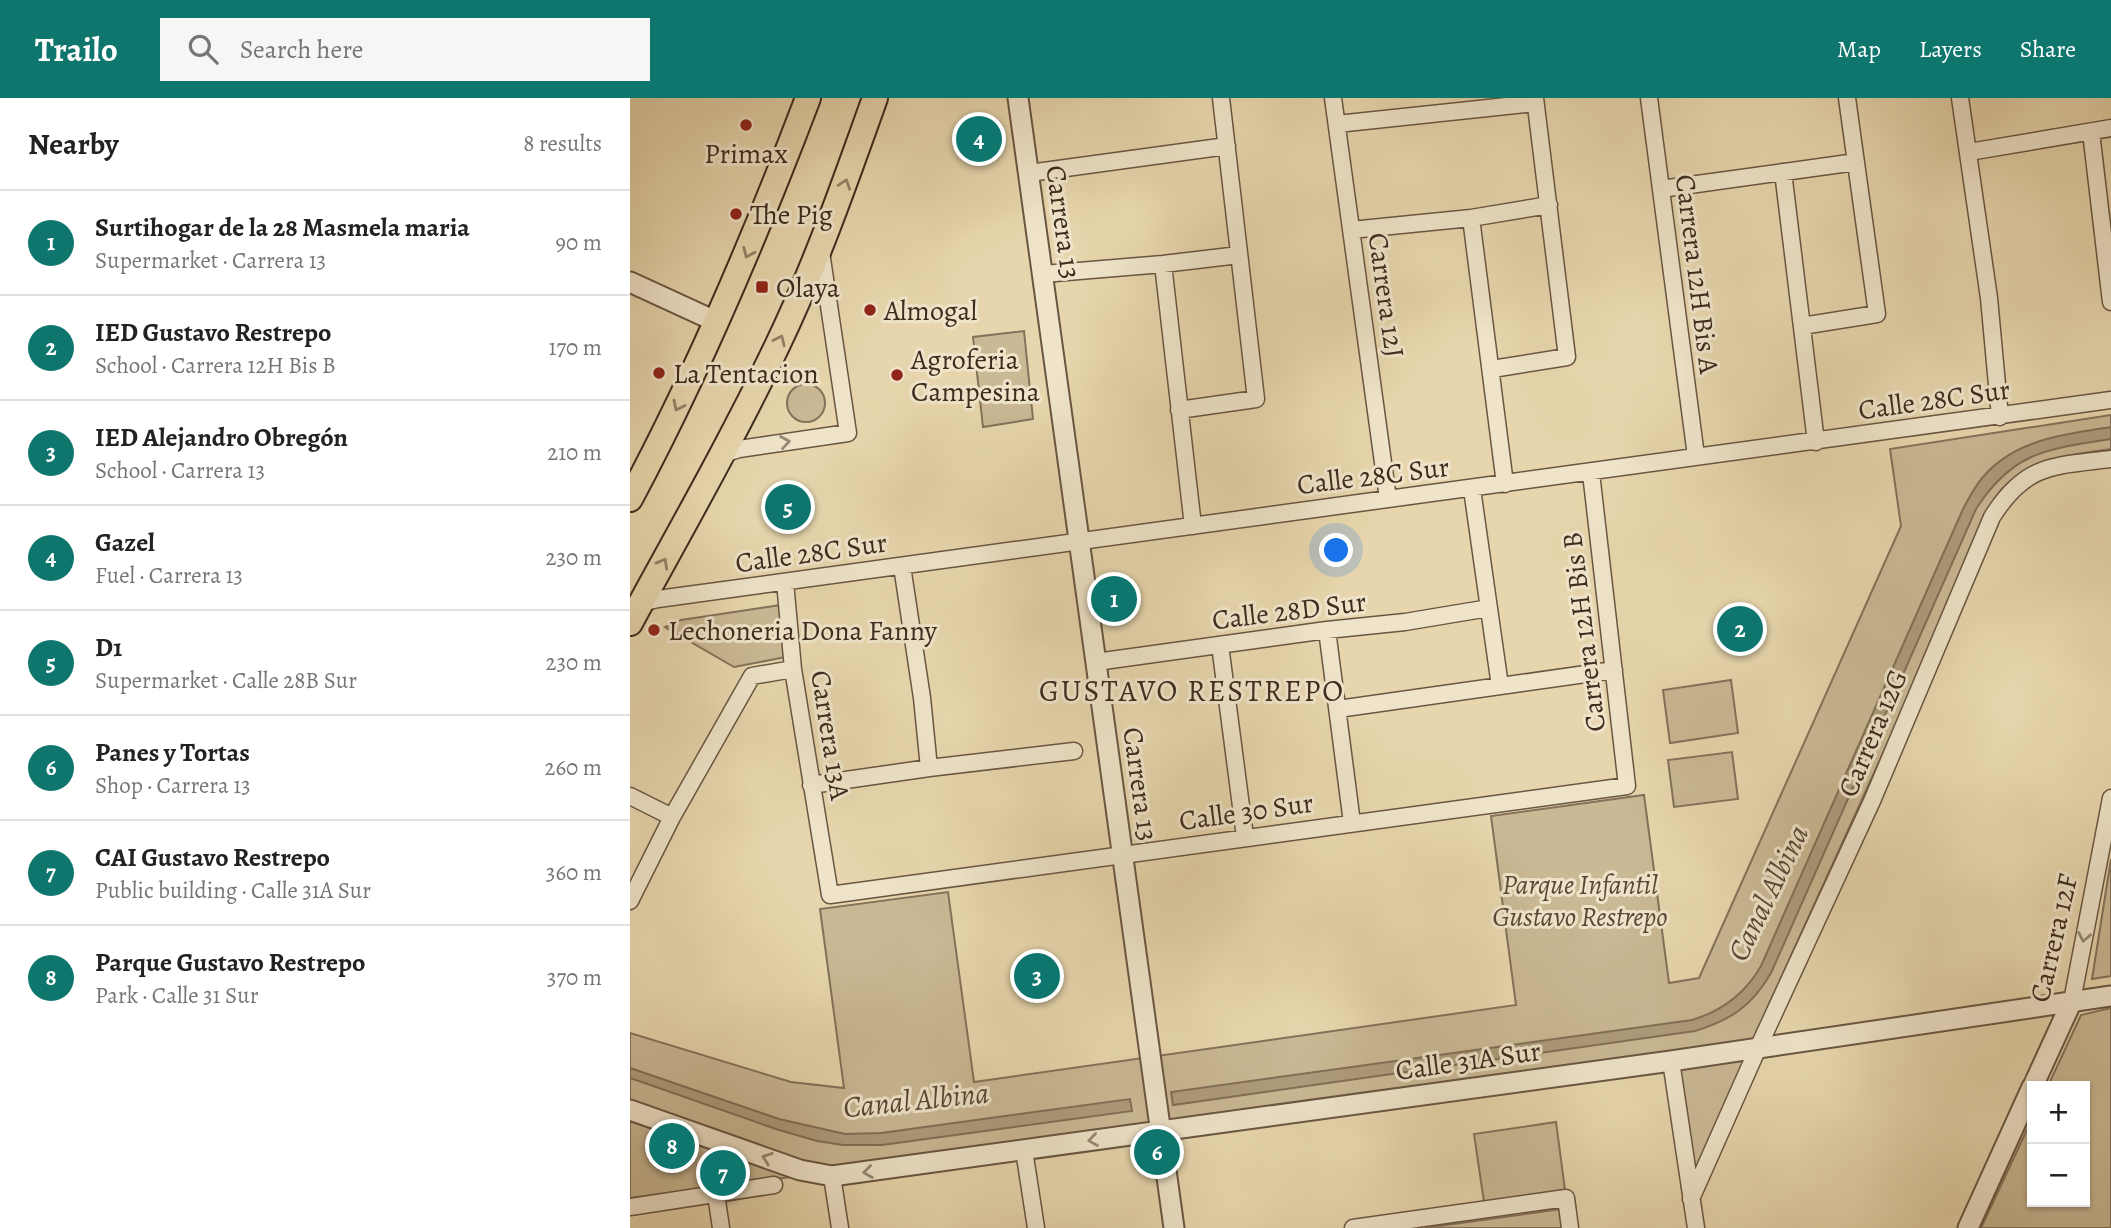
<!DOCTYPE html>
<meta charset="utf-8">
<style>
:root{--surface:#fff;--page:#f6f6f6;--text:#222;--muted:#767676;--line:#e0e0e0;--accent:#0f766e}
body{margin:0;font-family:Alegreya,serif;background:var(--page);color:var(--text)}
.controls{position:absolute;right:21px;bottom:21px;display:grid;overflow:hidden;border-radius:0px;box-shadow:0 2px 5px #0004}
.controls button{width:63px;height:63px;display:grid;place-items:center;padding:0;border:0;border-bottom:2px solid var(--line);background:var(--surface);color:var(--text);font:35px sans-serif}
.you{position:absolute;left:707px;top:453px;width:24px;height:24px;margin:-18px;border:5px solid #fff;border-radius:50%;background:#1a73e8;box-shadow:0 0 0 10px #1a73e833}
.badge{display:grid;place-items:center;width:46px;height:46px;border-radius:50%;background:var(--accent);color:#fff;font-size:23px;font-weight:700}
.pin{position:absolute;translate:-50% -50%;border:4px solid #fff;box-shadow:0 2px 7px #0006}
.list{margin:0;padding:0;list-style:none}
h2{display:flex;justify-content:space-between;align-items:center;height:91px;margin:0;padding:0 28px;font-size:30px}
h2 small{font-size:23px;font-weight:400;color:var(--muted)}
.list li{display:grid;grid-template-columns:46px 1fr auto;gap:21px;align-items:center;box-sizing:border-box;height:105px;padding:0 28px;border-top:2px solid var(--line)}
.list b{display:block;font-size:26px;white-space:nowrap}
.list p{margin:0;font-size:23px;white-space:nowrap;color:var(--muted)}
.list em{font-size:23px;font-style:normal;color:var(--muted)}
.icon{flex:none;width:38px;height:38px;fill:none;stroke:currentColor;stroke-width:2;stroke-linecap:round;stroke-linejoin:round}
.map{position:relative;flex:none;width:1481px;height:1130px;overflow:hidden}
header{display:flex;align-items:center;gap:42px;box-sizing:border-box;height:98px;padding:0 35px;background:var(--accent);color:#fff}
header strong{font-size:33px}
nav{display:flex;gap:38px;margin-inline-start:auto;font-size:24px}
.search{width:490px;height:63px;background:var(--page);display:flex;align-items:center;gap:18px;box-sizing:border-box;padding:0 24px;border-radius:0px;color:var(--muted);font-size:26px}
main{display:flex}
aside{flex:1;background:var(--surface)}
.map>svg:first-child{display:block}
.green{fill:#cab995;stroke:#84725a;stroke-width:2}
.water{fill:#ae9c7c;stroke:#826f56;stroke-width:2}
.lines{fill:none;stroke-linecap:round;stroke-linejoin:round}
.minor-casing{stroke:#695642;stroke-width:19}
.tertiary-casing{stroke:#695642;stroke-width:23}
.primary-casing{stroke:#3f2b1e;stroke-width:28}
.minor{stroke:#efe4ca;stroke-width:16}
.tertiary{stroke:#efe4ca;stroke-width:19}
.primary{stroke:#e7d6ad;stroke-width:24}
.oneway{stroke:#938066}
.oneway2{stroke:#978874}
.poi-dot{fill:#8f2418;stroke:#efe4ca;stroke-width:2.5}
.labels{text-anchor:middle;stroke-width:6;stroke-linejoin:round;paint-order:stroke}
.poi-label{font-size:28px;fill:#3f2b1e;stroke:#efe4ca;text-anchor:start}
.street-label{font-size:28px;fill:#3f2b1e;stroke:#efe4ca}
.park-label{font-size:28px;font-style:italic;fill:#5b4736;stroke:#efe4ca}
.neighbourhood-label{font-size:30px;letter-spacing:2px;fill:#3f2b1e;stroke:#efe4ca}
.water-label{font-size:30px;font-style:italic;fill:#5b4736;stroke:#efe4ca}
</style>
<header>
<strong>Trailo</strong>
<div class="search"><svg class="icon" aria-label="search" viewBox="0 0 24 24"><circle cx="10" cy="10" r="6"/><path d="M15 15l6 6"/></svg>Search here</div>
<nav><a>Map</a><a>Layers</a><a>Share</a></nav>
</header>
<main>
<aside>
<h2>Nearby<small>8 results</small></h2>
<ul class="list">
<li><span class="badge">1</span><div><b>Surtihogar de la 28 Masmela maria</b><p>Supermarket · Carrera 13</p></div><em>90 m</em></li>
<li><span class="badge">2</span><div><b>IED Gustavo Restrepo</b><p>School · Carrera 12H Bis B</p></div><em>170 m</em></li>
<li><span class="badge">3</span><div><b>IED Alejandro Obregón</b><p>School · Carrera 13</p></div><em>210 m</em></li>
<li><span class="badge">4</span><div><b>Gazel</b><p>Fuel · Carrera 13</p></div><em>230 m</em></li>
<li><span class="badge">5</span><div><b>D1</b><p>Supermarket · Calle 28B Sur</p></div><em>230 m</em></li>
<li><span class="badge">6</span><div><b>Panes y Tortas</b><p>Shop · Carrera 13</p></div><em>260 m</em></li>
<li><span class="badge">7</span><div><b>CAI Gustavo Restrepo</b><p>Public building · Calle 31A Sur</p></div><em>360 m</em></li>
<li><span class="badge">8</span><div><b>Parque Gustavo Restrepo</b><p>Park · Calle 31 Sur</p></div><em>370 m</em></li>
</ul>
</aside>
<div class="map">
<svg width="1481" height="1130" viewBox="0 0 1481 1130">
<rect width="100%" height="100%" fill="#e7d6ad"/>
<filter id="stains"><feTurbulence type="fractalNoise" baseFrequency=".00286" numOctaves="4"/><feColorMatrix values="0 0 0 0 .2 0 0 0 0 .09 0 0 0 0 .02 0 0 0 .5 -.17"/></filter>
<radialGradient id="worn" r=".72"><stop offset=".6" stop-color="#630" stop-opacity="0"/><stop offset="1" stop-color="#630" stop-opacity=".3"/></radialGradient>
<!-- green -->
<path class="green" d="M394,233L403,321L353,329L343,239Z
M157 305a19 19 0 1 1 38 0a19 19 0 1 1-38 0Z
M1481,317V351C1442,356 1401,360 1372,391C1366,397 1362,406 1356,414L1268,622L1136,913L1065,1077L1048,956L191,1070L0,1003V935L161,984L214,990L190,811L318,794L344,984L886,907L861,718L1014,697L1039,885L1069,880L1271,428L1260,351Z
M151,507L156,559L104,569L35,529L51,522Z
M1101,582L1108,635L1040,645L1033,592Z
M1102,654L1108,701L1044,709L1038,662Z
M1481,761V878L1462,881Z
M1481,910V1130H1351L1402,1021V1104H1455V988H1418L1451,917Z
M0,1019L169,1078L0,1100Z
M926,1024L935,1092L854,1104L844,1036Z
M931,1111L934,1130H795Z"/>
<!-- water -->
<path class="water" d="M1481,329V341C1418,351 1383,353 1346,411L1141,875C1122,908 1101,922 1065,933L543,1007L541,994L1062,922C1092,913 1115,896 1131,868L1333,411C1339,400 1345,388 1353,379C1385,341 1436,336 1481,329Z
M0,970L149,1021L215,1036L251,1035L500,1001L502,1013L252,1047H213L187,1043L146,1031L0,980Z"/>
<g class="lines">
<defs>
<path id="minor" d="M703,0L758,401
M1019,0L1066,358
M1330,0L1359,200L1370,319
M707,26L905,5
M1461,34L1481,204
M1339,54L1481,30
M1153,74L1186,344
M399,75L597,48
M1031,91L1226,64
M841,120L875,386
M721,132L841,120L919,107
M533,166L563,428
M413,176L533,166L609,157
M1172,228L1247,216L1217,0
M862,271L937,259L905,0
M549,312L626,301L591,0
M93,356L109,351L218,335L191,154
M842,391L870,588
M272,468L292,600L299,670
M155,484L163,571L200,797L997,688L961,375
M11,505L28,501L1481,302
M697,532L722,725
M590,547L615,739
M466,564L697,532L775,524L859,510
M708,611L984,572
M181,687L299,670L444,653
M0,698L42,719
M0,803L42,719L122,578L163,571
M1442,903L1481,700
M1041,963L1066,1130
M394,1052L406,1130
M202,1078L210,1130
M86,1096L91,1130
M1061,1101L1128,950L1242,703L1362,419C1396,365 1424,368 1481,361
M0,1109L144,1087
M723,1130L936,1100L940,1130"/>
<path id="tertiary" d="M388,0L544,1130
M0,184L87,224
M1403,988L1442,903
M0,1012L170,1072L202,1078L1041,963L1481,898
M1338,1130L1402,989"/>
<path id="primary" d="M0,401C69,272 126,137 178,0
M0,525C50,433 102,342 147,248C186,167 215,84 245,0"/>
</defs>
<!-- minor casing -->
<use href="#minor" class="minor-casing"/>
<!-- tertiary casing -->
<use href="#tertiary" class="tertiary-casing"/>
<!-- primary casing -->
<use href="#primary" class="primary-casing"/>
<!-- minor -->
<use href="#minor" class="minor"/>
<!-- tertiary -->
<use href="#tertiary" class="tertiary"/>
<!-- primary -->
<use href="#primary" class="primary"/>
</g>
<!-- one-way arrows -->
<defs><path id="oneway-chevron" d="M-2-3.5L2.5 0L-2 3.5" fill="none" stroke-width="1.6" stroke-linecap="round" stroke-linejoin="round" transform="scale(1.75)"/></defs>
<g class="oneway">
<use href="#oneway-chevron" transform="translate(215 86) rotate(-71)"/>
<use href="#oneway-chevron" transform="translate(118 155) rotate(113)"/>
<use href="#oneway-chevron" transform="translate(150 242) rotate(-65)"/>
<use href="#oneway-chevron" transform="translate(48 308) rotate(116)"/>
<use href="#oneway-chevron" transform="translate(33 465) rotate(-61)"/>
</g>
<g class="oneway2">
<use href="#oneway-chevron" transform="translate(155 344) rotate(-9)"/>
<use href="#oneway-chevron" transform="translate(1454 839) rotate(101)"/>
<use href="#oneway-chevron" transform="translate(463 1042) rotate(172)"/>
<use href="#oneway-chevron" transform="translate(137 1060) rotate(-161)"/>
<use href="#oneway-chevron" transform="translate(238 1074) rotate(172)"/>
</g>
<!-- markers -->
<g class="poi-dot">
<circle cx="116" cy="27" r="7"/>
<circle cx="106" cy="116" r="7"/>
<rect x="125" y="182" width="14" height="14" rx="3.5"/>
<circle cx="240" cy="212" r="7"/>
<circle cx="29" cy="275" r="7"/>
<circle cx="267" cy="277" r="7"/>
<circle cx="24" cy="532" r="7"/>
</g>
<g class="labels">
<!-- poi labels -->
<g class="poi-label">
<text x="116" y="65" text-anchor="middle">Primax</text>
<text x="120" y="126">The Pig</text>
<text x="146" y="199">Olaya</text>
<text x="254" y="222">Almogal</text>
<text x="281" y="271">Agroferia<tspan x="281" dy="32">Campesina</tspan></text>
<text x="43" y="285">La Tentacion</text>
<text x="38" y="542">Lechoneria Dona Fanny</text>
</g>
<!-- street labels -->
<g class="street-label">
<text transform="translate(434 124) rotate(82)" y="10">Carrera 13</text>
<text transform="translate(1068 176) rotate(83)" y="10">Carrera 12H Bis A</text>
<text transform="translate(757 197) rotate(82)" y="10">Carrera 12J</text>
<text transform="translate(1304 301) rotate(-8)" y="10">Calle 28C Sur</text>
<text transform="translate(743 377) rotate(-7)" y="10">Calle 28C Sur</text>
<text transform="translate(181 454) rotate(-8)" y="10">Calle 28C Sur</text>
<text transform="translate(659 512) rotate(-7)" y="10">Calle 28D Sur</text>
<text transform="translate(953 534) rotate(-97)" y="10">Carrera 12H Bis B</text>
<text transform="translate(1242 635) rotate(-67)" y="10">Carrera 12G</text>
<text transform="translate(201 637) rotate(81)" y="10">Carrera 13A</text>
<text transform="translate(511 686) rotate(82)" y="10">Carrera 13</text>
<text transform="translate(616 713) rotate(-8)" y="10">Calle 30 Sur</text>
<text transform="translate(1423 840) rotate(-77)" y="10">Carrera 12F</text>
<text transform="translate(838 962) rotate(-8)" y="10">Calle 31A Sur</text>
</g>
<!-- park labels -->
<g class="park-label">
<text x="950" y="796">Parque Infantil<tspan x="950" dy="32">Gustavo Restrepo</tspan></text>
</g>
<!-- neighbourhood labels -->
<g class="neighbourhood-label">
<text x="562" y="603">GUSTAVO RESTREPO</text>
</g>
<!-- water labels -->
<g class="water-label">
<text transform="translate(1138 795) rotate(-64)" y="10">Canal Albina</text>
<text transform="translate(286 1002) rotate(-6)" y="10">Canal Albina</text>
</g>
</g>
<rect width="100%" height="100%" filter="url(#stains)"/>
<rect width="100%" height="100%" fill="url(#worn)"/>
</svg>
<div class="controls">
<button>+</button>
<button>−</button>
</div>
<div class="you"></div>
<div class="pin badge" style="left:484px;top:501px">1</div>
<div class="pin badge" style="left:1110px;top:531px">2</div>
<div class="pin badge" style="left:407px;top:878px">3</div>
<div class="pin badge" style="left:349px;top:41px">4</div>
<div class="pin badge" style="left:158px;top:409px">5</div>
<div class="pin badge" style="left:527px;top:1054px">6</div>
<div class="pin badge" style="left:93px;top:1075px">7</div>
<div class="pin badge" style="left:42px;top:1048px">8</div>
</div>
</main>
